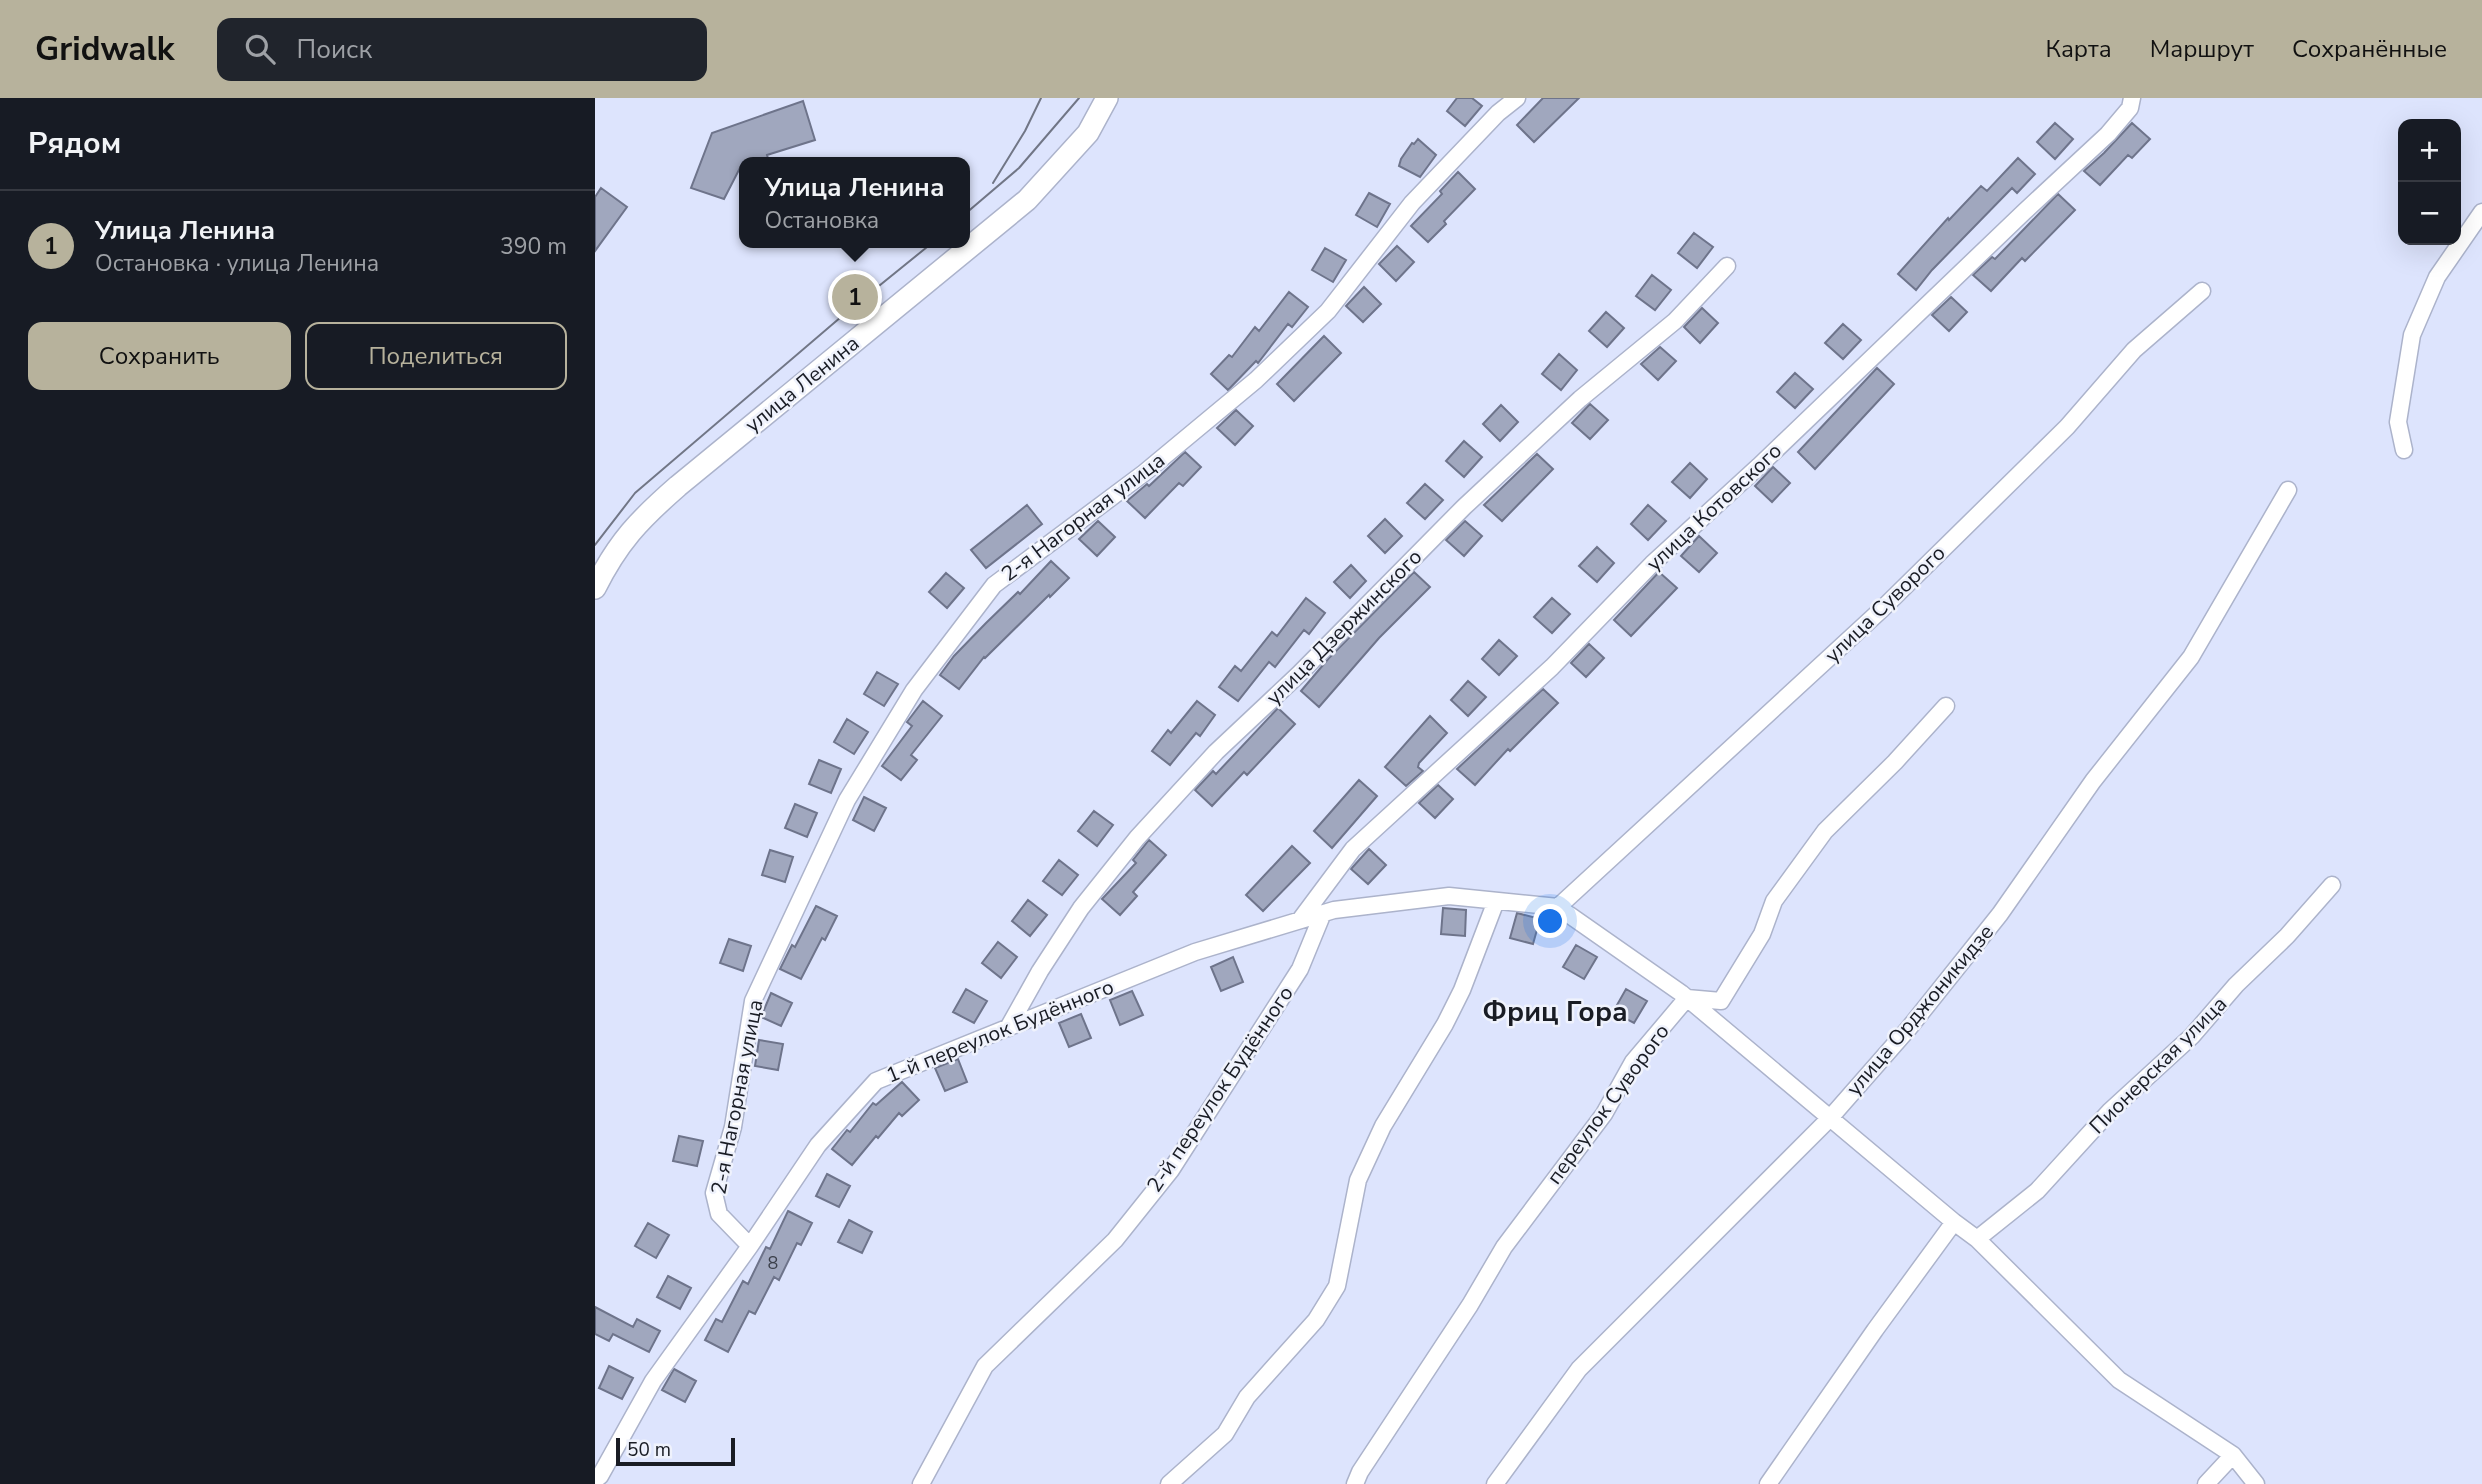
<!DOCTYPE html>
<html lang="ru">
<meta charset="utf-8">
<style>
:root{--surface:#171b24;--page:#20242c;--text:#f1f3f6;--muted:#9ea1a6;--line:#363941;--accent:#b7b29c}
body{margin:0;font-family:"Nunito Sans",sans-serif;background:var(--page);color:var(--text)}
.controls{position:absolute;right:21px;top:21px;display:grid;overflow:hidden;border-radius:14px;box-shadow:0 7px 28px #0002}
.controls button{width:63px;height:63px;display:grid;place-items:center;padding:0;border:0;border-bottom:2px solid var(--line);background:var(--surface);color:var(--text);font:35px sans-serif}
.scale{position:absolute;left:21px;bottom:18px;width:119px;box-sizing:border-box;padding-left:7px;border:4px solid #191c24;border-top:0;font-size:19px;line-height:24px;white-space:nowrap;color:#191c24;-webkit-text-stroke:5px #eff2fc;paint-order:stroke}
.you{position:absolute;left:956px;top:824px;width:24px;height:24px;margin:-18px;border:5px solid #fff;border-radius:50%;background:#1a73e8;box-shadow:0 0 0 10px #1a73e833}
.badge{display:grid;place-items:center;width:46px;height:46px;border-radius:50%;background:var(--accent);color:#111;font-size:23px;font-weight:700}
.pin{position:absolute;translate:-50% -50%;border:4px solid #fff;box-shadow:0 2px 7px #0006}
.popup{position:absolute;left:144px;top:59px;width:231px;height:91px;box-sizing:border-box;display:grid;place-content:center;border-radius:14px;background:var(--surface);filter:drop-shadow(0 2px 5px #0005);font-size:23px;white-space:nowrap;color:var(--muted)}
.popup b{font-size:26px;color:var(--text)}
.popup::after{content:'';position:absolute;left:50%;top:100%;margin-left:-14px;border:14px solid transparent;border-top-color:var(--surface)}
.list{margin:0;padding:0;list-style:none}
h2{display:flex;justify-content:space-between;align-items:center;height:91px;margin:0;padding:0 28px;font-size:30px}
h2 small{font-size:23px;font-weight:400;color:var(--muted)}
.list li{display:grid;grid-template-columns:46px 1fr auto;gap:21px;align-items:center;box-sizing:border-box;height:112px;padding:0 28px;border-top:2px solid var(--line)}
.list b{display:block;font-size:26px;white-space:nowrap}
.list p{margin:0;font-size:23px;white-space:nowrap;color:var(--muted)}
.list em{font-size:23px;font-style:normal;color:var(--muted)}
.actions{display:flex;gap:14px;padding:21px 28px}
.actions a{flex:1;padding:16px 0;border:2px solid var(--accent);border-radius:14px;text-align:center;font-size:24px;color:var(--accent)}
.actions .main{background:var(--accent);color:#111}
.icon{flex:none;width:38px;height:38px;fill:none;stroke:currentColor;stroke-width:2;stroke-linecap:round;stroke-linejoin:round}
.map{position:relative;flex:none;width:1887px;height:1386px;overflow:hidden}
header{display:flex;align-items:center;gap:42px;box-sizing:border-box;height:98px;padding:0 35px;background:var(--accent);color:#111}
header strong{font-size:33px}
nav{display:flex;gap:38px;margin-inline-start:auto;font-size:24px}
.search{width:490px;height:63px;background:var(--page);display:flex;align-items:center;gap:18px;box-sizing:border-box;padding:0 24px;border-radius:14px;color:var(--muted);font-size:26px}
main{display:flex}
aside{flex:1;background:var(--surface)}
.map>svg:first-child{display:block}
.building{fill:#a0a7be;stroke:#6e748b;stroke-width:2}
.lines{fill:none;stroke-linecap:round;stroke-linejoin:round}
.street-casing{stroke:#acb3cb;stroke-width:19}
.secondary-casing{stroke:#acb3cb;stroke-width:24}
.street{stroke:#fff;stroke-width:16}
.secondary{stroke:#fff;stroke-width:21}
.tram{stroke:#717686;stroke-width:2}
.labels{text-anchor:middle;stroke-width:5;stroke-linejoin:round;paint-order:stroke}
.number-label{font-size:18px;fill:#3b3f4a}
.street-label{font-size:21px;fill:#191c24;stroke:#eff2fc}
.district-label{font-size:28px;font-weight:bold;fill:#191c24;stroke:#eff2fc}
</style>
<header>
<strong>Gridwalk</strong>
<div class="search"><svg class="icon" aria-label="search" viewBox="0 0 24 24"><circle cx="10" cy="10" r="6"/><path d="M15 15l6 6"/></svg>Поиск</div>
<nav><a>Карта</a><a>Маршрут</a><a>Сохранённые</a></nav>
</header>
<main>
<aside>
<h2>Рядом<small></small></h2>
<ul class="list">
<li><span class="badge">1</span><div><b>Улица Ленина</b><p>Остановка · улица Ленина</p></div><em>390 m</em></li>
</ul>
<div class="actions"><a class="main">Сохранить</a><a>Поделиться</a></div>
</aside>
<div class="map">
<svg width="1887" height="1386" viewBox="0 0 1887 1386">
<rect width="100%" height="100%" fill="#dde4fd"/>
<!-- building -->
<path class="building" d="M862,0H877L887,8L870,28L852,13Z
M948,0H984L939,44L922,27Z
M208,3L220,42L172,57L174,64H148L129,101L96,90L117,35Z
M1460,25L1478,41L1460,61L1442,44Z
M1537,25L1555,41L1537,60L1533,57L1505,87L1489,73L1509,55Z
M823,41L841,57L825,79L804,68L806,61L817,45L819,46Z
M1423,60L1440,76L1422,95L1417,90L1337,172L1321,192L1303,176L1353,120L1354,122L1386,88L1392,93Z
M863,74L880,91L849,123L851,126L833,144L816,128L847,96L845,93Z
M6,90L32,109L0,153V99Z
M774,95L795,106L782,129L761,117Z
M1463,96L1480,112L1430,163L1427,160L1396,193L1378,177L1397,159L1400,161Z
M1099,135L1118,149L1102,170L1083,155Z
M802,148L819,164L801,183L784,166Z
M730,150L751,162L738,184L717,172Z
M1057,177L1076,192L1060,212L1041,198Z
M769,189L786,206L768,224L751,208Z
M694,194L713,209L697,229L693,226L663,265L661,263L633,292L616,276L634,257L637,259L660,229L664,233Z
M1356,199L1372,214L1354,233L1337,217Z
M1107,210L1123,225L1105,245L1089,229Z
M1011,214L1029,230L1012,249L994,233Z
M1248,226L1266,242L1248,261L1230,245Z
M729,238L746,255L699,303L682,286Z
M1065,249L1081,263L1063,282L1046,266Z
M964,256L982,272L966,292L947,276Z
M1282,270L1299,286L1220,371L1203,354Z
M1200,275L1218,291L1200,310L1182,294Z
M995,306L1013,322L995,341L977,325Z
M906,307L923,324L905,343L888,326Z
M641,312L658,328L640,347L622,330Z
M869,343L887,359L869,379L851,363Z
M590,354L606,369L588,388L584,385L550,420L532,403L552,386L554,388Z
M942,356L958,371L907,423L889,407Z
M1095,365L1112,381L1095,400L1077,384Z
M1178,369L1195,385L1177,404L1160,388Z
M830,386L848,402L830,421L812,405Z
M432,407L447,426L391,470L376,452Z
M1053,407L1071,423L1053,442L1036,426Z
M790,421L807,438L790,455L773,438Z
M503,423L520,439L502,458L484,441Z
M870,423L887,438L869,458L851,442Z
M1104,438L1122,455L1104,474L1086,458Z
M1002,449L1019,465L1002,484L984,468Z
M456,463L474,480L455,499L454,497L390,560L389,559L364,591L345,577L359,558L391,525L423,494L425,496Z
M756,467L771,483L755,500L739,484Z
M819,474L835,489L784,540L724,609L706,593L734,560Z
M1064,474L1082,490L1036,538L1019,522Z
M351,475L369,490L352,510L334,494Z
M711,500L730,515L714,536L709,532L680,569L674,564L643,603L624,589L640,568L646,573L677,534L682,538Z
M957,500L975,516L957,535L939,519Z
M904,542L922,558L904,577L887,561Z
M994,546L1009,560L991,579L976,565Z
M282,574L303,586L289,608L269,596Z
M873,583L891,599L873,618L856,602Z
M948,591L963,605L915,653L913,651L880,687L862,671Z
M328,603L347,618L316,657L322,662L306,682L287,668L317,628L312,624Z
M602,603L620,617L605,638L601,635L575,667L557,653L573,632L576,635Z
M683,610L700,626L652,677L649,674L617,708L600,692L618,673L621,676Z
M835,618L852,635L824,665L823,669L828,673L811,688L790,669Z
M252,621L273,634L259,656L239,644Z
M224,662L246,671L236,695L214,686Z
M764,682L782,698L737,750L719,733Z
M843,687L858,701L840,720L824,705Z
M269,699L291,710L279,733L258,722Z
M200,706L222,715L212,739L190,730Z
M499,713L518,727L502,748L483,733Z
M554,742L571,757L538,794L542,798L525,817L507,801L541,765L538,762Z
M697,748L715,765L668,813L651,797Z
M774,751L791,767L773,786L756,771Z
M175,752L198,759L190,784L167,777Z
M464,762L483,777L467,797L448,783Z
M433,802L452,817L435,838L417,823Z
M221,808L242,818L230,842L227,840L206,881L185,871L197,847L200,849Z
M848,810L871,812L870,838L846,836Z
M922,815L945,821L938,846L915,840Z
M134,841L156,848L148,873L125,865Z
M403,844L422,859L406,880L387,865Z
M981,847L1002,859L989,881L968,869Z
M638,859L648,884L626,893L616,869Z
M371,891L392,903L379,925L358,914Z
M1031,891L1052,903L1039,925L1018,914Z
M537,893L548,917L525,927L515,902Z
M176,895L197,905L186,928L166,919Z
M486,916L496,940L474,949L464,925Z
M164,942L188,946L183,972L160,968Z
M363,961L372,984L350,993L340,970Z
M307,984L324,1002L307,1018L304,1015L283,1040L281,1038L257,1067L237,1051L252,1032L255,1034L278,1005L281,1007Z
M84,1038L108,1043L102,1068L78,1063Z
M232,1076L255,1088L244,1109L221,1098Z
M193,1113L217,1125L206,1147L202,1145L184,1182L179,1179L160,1216L154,1213L133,1254L110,1242L121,1221L127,1224L148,1183L153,1186L171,1149L175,1151Z
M254,1122L277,1134L267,1155L243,1144Z
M53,1125L74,1137L61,1160L40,1148Z
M73,1178L96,1190L85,1211L62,1199Z
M0,1209L38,1229L42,1221L65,1233L54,1254L18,1236L14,1243L0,1236Z
M14,1268L38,1280L27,1301L4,1290Z
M79,1271L101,1283L90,1304L67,1292Z"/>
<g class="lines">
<defs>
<path id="street" d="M1809,352L1803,324L1817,237L1842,179L1887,114
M963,809L1287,511L1472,329L1539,252L1607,193
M705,822L758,751L957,569L1057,466L1164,368L1429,114L1513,36L1535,10L1537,0
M413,930L445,873L486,810L542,740L621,654L704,576L869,409L985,301L1080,223L1132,168
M1382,1141L1442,1093L1515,1013L1597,938L1641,887L1692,838L1737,787
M155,1148L124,1116L119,1095L138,1029L158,903L252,702L319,592L399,487L549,375L661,282L733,213L817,105L903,15L922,0
M0,1382L5,1378L58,1283L155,1148L223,1047L281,983L600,854L739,812L854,798L963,809L1086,895L1359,1124L1382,1141L1524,1282L1638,1357L1661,1386
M326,1386L390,1268L520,1142L576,1072L705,871L728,815
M574,1386L630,1336L652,1299L721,1222L742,1188L763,1082L788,1028L850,926L867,892L901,803
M760,1386L765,1374L875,1207L909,1149L1009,1016L1038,964L1092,900L1126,903L1167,836L1179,803L1230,733L1300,664L1351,608
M900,1386L984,1271L1235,1020L1314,930L1405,816L1498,683L1596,559L1693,392
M1173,1386L1280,1232L1359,1124
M1611,1386L1638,1357"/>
<path id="secondary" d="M0,490C23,444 44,422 83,388L432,102L493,35L512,0"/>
</defs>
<!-- street casing -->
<use href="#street" class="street-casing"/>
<!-- secondary casing -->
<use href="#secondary" class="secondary-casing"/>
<!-- street -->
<use href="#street" class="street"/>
<!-- secondary -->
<use href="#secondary" class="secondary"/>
<!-- tram -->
<path class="tram" d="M398,85L430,33L446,0
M370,116L424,70L484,0
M0,447L40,395L253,213L337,145"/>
</g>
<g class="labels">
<!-- number labels -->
<g class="number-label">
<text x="178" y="1171">8</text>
</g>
<!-- street labels -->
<g class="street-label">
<text transform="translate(207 286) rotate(-39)" y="7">улица Ленина</text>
<text transform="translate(1119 409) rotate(-43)" y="7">улица Котовского</text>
<text transform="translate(488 419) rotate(-37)" y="7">2-я Нагорная улица</text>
<text transform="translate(1290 506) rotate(-44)" y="7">улица Суворого</text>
<text transform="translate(749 529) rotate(-45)" y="7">улица Дзержинского</text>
<text transform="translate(1325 912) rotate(-50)" y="7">улица Орджоникидзе</text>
<text transform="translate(405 933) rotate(-22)" y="7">1-й переулок Будённого</text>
<text transform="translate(1563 967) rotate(-45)" y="7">Пионерская улица</text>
<text transform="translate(625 991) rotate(-56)" y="7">2-й переулок Будённого</text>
<text transform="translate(142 999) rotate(-79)" y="7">2-я Нагорная улица</text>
<text transform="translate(1013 1006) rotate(-54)" y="7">переулок Суворого</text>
</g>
<!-- district labels -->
<g class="district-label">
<text x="960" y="923">Фриц Гора</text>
</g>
</g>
</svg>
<div class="controls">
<button>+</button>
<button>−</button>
</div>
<div class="scale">50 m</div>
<div class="you"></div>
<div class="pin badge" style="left:260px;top:199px">1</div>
<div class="popup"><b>Улица Ленина</b>Остановка</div>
</div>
</main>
